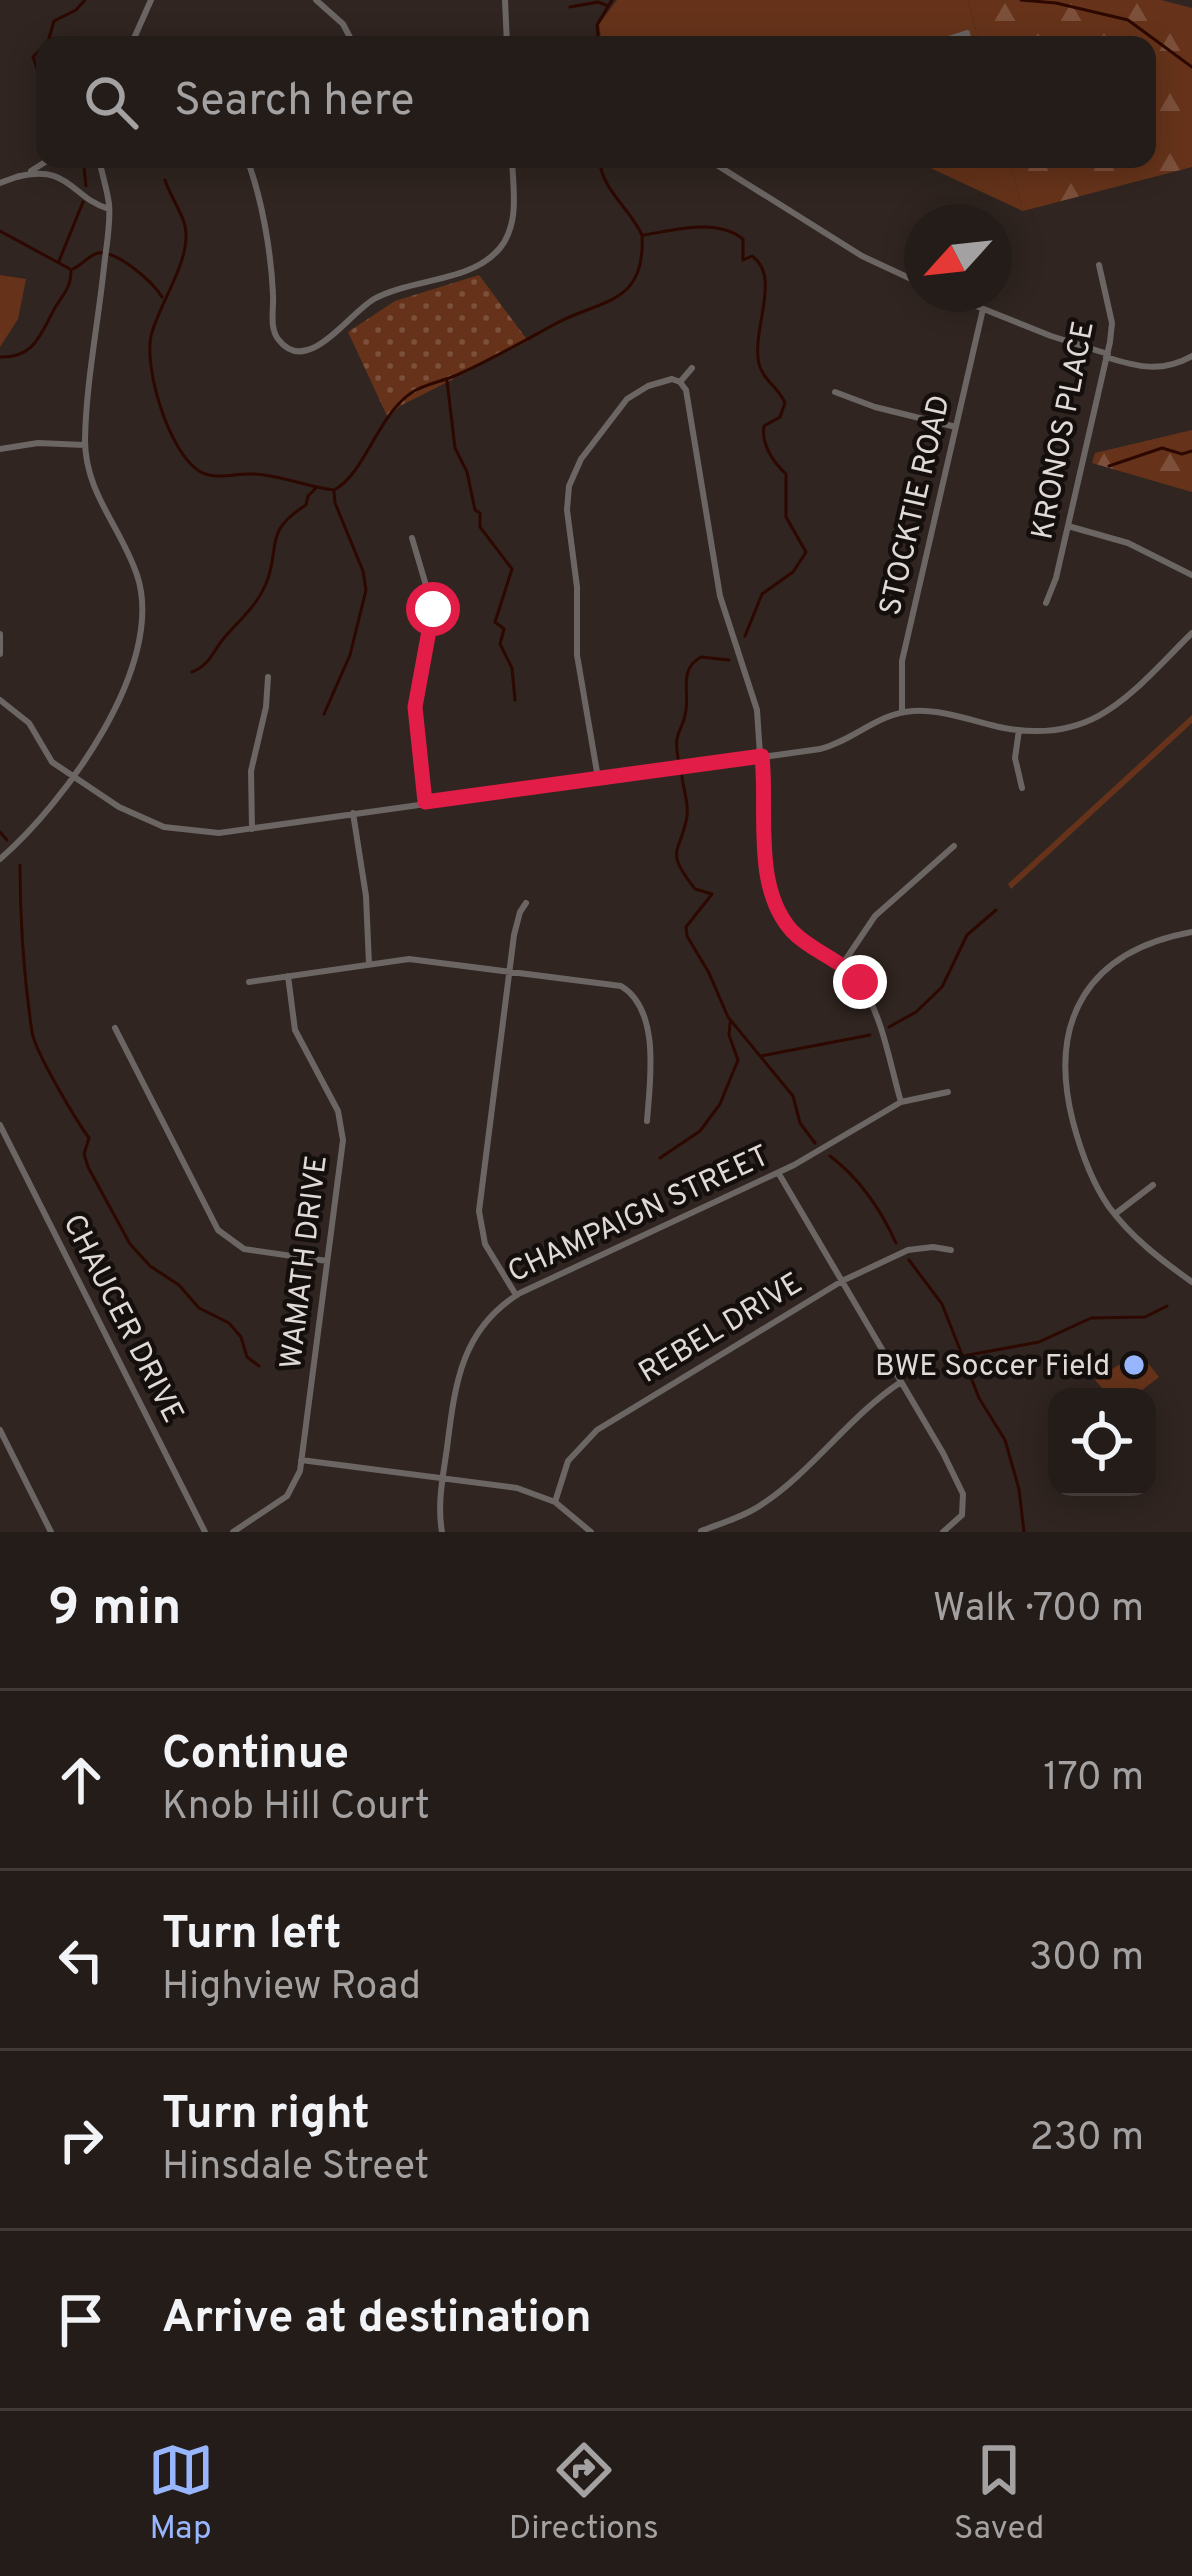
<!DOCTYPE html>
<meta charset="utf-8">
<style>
:root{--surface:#241c18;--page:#302925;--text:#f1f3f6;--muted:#a3a1a2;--line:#413a37;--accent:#97b6fd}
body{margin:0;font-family:Overpass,sans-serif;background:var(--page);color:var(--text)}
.controls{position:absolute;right:36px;bottom:36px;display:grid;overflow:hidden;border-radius:24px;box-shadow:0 6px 30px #0003}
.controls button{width:108px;height:108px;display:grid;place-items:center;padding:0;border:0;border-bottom:3px solid var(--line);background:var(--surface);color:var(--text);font:60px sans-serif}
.compass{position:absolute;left:904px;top:204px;width:108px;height:108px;border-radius:50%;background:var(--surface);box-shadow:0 6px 30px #0003;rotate:243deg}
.stop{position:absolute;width:36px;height:36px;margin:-27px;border:9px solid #e11d48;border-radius:50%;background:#fff}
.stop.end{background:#e11d48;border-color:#fff;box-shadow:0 3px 12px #0008}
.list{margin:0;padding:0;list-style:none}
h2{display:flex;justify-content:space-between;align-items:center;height:156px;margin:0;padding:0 48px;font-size:51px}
h2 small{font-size:39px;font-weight:400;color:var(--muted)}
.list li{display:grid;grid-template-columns:78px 1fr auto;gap:36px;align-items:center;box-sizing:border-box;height:180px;padding:0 48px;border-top:3px solid var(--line)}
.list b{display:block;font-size:45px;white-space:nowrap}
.list p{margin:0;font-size:39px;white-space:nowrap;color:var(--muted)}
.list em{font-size:39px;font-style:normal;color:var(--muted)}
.icon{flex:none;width:66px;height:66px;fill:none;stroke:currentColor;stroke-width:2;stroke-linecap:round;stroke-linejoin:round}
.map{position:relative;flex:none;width:1192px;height:1532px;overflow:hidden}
.search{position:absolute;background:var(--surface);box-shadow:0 6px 30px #0003;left:36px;right:36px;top:36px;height:132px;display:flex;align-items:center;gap:30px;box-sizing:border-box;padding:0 42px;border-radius:24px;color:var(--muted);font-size:45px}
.sheet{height:876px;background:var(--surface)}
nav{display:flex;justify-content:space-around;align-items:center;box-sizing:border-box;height:168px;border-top:3px solid var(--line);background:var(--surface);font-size:33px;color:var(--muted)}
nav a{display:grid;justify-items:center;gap:6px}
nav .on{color:var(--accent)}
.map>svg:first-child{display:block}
.grass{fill:url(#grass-dots)}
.forest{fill:url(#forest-firs)}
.park{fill:#66331a}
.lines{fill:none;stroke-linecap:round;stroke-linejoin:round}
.stream{stroke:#2d0800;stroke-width:3}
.minor{stroke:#6b6563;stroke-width:6}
.route{stroke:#e11d48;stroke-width:15}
.poi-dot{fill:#97b6fd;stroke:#140f0d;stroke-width:4.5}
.labels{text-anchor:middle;stroke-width:9;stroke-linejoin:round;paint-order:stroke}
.street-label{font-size:30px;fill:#e0d9d6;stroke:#140f0d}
.poi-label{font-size:30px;fill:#e0d9d6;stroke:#140f0d;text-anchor:end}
</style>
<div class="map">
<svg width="1192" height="1532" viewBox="0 0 1192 1532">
<defs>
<pattern id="grass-dots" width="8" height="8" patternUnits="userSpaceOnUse" patternTransform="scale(3)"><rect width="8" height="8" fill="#66331a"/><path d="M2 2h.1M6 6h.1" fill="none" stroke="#7c503b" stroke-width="1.8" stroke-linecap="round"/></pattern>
<pattern id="forest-firs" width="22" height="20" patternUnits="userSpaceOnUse" patternTransform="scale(3)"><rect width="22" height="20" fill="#66331a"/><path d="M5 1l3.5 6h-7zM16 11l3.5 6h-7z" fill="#7c503b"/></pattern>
</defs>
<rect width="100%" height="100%" fill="#302520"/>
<!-- grass -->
<path class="grass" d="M479,275L528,341L400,406L388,418L348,332L395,301Z"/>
<!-- forest -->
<path class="forest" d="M968,0H1161L1192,8V167L1023,211L1009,159H1147V45H980Z
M1192,430V492L1092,463L1095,453Z
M1192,715V723L1011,889L1008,884Z"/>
<!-- park -->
<path class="park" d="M617,0H968L980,45H602L599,24Z
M911,159H1009L1023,211Z
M0,194V275L26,279L18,319L0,347Z
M1139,1352L1159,1377L1133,1397H1110L1095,1380Z"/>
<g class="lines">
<!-- stream -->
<path class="stream" d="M1021,0L1056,3L1128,20L1192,67
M570,7L598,2L606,5
M599,45L597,25L612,0
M45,91L33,57L48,42L54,21L76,10L85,0
M83,159L86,186
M165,180C170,195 179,208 184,222C195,256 159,302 151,336C144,369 169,452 199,471C215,481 235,473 253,474C282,475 306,487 334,490C366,473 377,414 414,391C427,384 443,381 457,375C491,360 522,342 555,324C600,299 646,306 642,235C629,207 603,192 599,159
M0,231L70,269
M644,235C676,230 716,218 743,239V260L752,256C782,277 751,330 759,364C763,380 779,388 785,403L780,417L764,426C761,444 773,462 786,474V517L806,552L793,572L762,594L745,636
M59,261L83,202
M73,269C82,265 89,255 98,253C117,250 153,282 162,297
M0,357C36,358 41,332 56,306C65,292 71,287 71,270
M447,381L455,448L467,472L475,510L480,513V527L512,569L495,622L504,629L500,644L512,668L515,700
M1109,466L1162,448L1182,454L1192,451
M192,672C210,665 213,651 224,638C239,620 255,608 265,586C282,549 261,533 306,505L308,496L316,488
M324,714L350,655L366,590L363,571L335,503L334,492
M678,758C673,728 683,734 686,710C689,690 679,669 701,657L729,660
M682,776C683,789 689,803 687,816C681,854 663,848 695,889L712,894L686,927L687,936L709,973L728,1017L793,1096L800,1123L815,1143
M0,832L7,840
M20,865C20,921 24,978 32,1032C35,1052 76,1120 89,1138L84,1154L88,1167L130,1244L150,1266L179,1285L199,1308L229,1323L241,1337L247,1357L259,1366
M889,1027L916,1012L942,987L967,935L996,910
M761,1056L870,1035
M830,1156C859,1178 881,1210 896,1243
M660,1158L700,1131L720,1104L738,1060L729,1035L730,1023
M909,1260L942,1304L979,1398L1005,1440L1019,1489L1024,1532
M963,1356L1039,1342L1091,1318L1145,1317L1167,1306"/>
<!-- minor -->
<path class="minor" d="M316,0L343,24L354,45
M505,0L507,45
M936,43L967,33L970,45
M131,45L151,0
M247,159C262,199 271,251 273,294C274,308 269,327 278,339C307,378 348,314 374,299C412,278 471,283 500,248C520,223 513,189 512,159
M712,162L862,256L922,284
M31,171L50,159
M17,177C70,163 71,198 109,209
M0,183L19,176
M946,294L1051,336L1108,354
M1106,357C1137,367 1162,373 1192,356
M680,382L686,390L720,596L757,710L768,875C779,950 828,937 861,985C883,1017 890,1065 901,1102
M680,382L692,368
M835,392L875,407L956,427
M0,449L38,443L85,445
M1068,526L1128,543L1192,575
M412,538L433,609L415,707L425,802
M1046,603L1056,578L1110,342L1112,323L1099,265
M0,634V654
M0,700L29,723L52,762L119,807L164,827L219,833L820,749C853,741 878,713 913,711C943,709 975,722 1004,728C1096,745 1132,692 1192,633
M902,712V661L983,309
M1019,730L1015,758L1022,788
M598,778L577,655V587L567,510L569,486L581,459L627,399L648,386L672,379L680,382
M353,813L366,896L369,964
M252,829L251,771L266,707L268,677
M0,859C64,804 167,664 137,575C121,527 85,493 85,440C86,383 98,324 104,267C106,247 111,224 109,204C107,189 102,174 99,159
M1192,932C1088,951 1047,1020 1073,1122C1081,1152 1091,1181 1109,1207C1132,1238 1161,1260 1192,1282
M842,965L875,916L954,846
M249,982L409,959L621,986C661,1010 650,1081 647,1121
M115,1028L218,1230L244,1249L327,1261
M0,1125L205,1532
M779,1174L943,1453L963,1494L962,1515L943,1532
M1115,1214L1153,1185
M516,1295L485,1244L479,1211L514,935L520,912L526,903
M0,1430L51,1532
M301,1460L517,1488L555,1502L591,1532
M555,1502L568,1461L597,1430L842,1281L908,1250L933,1247L951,1250
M701,1531C722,1523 743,1517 761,1505C813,1471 849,1416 901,1382
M233,1532L287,1496L300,1471L343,1140L338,1111L295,1030L288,976
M442,1532C437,1504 443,1476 447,1448C455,1384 461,1329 520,1293L794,1165L901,1102L948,1092"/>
</g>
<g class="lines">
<!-- route -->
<path class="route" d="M433,609L415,707L425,802L762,756C768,810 752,887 792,931C812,952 841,959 860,982"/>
</g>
<!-- markers -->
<circle class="poi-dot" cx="1134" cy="1365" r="12"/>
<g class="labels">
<!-- street labels -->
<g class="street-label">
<text transform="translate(1062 430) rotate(-79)" y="10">KRONOS PLACE</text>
<text transform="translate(914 505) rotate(-77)" y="10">STOCKTIE ROAD</text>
<text transform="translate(638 1213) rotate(-25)" y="10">CHAMPAIGN STREET</text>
<text transform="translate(303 1262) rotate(-83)" y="10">WAMATH DRIVE</text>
<text transform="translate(124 1318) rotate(63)" y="10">CHAUCER DRIVE</text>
<text transform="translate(720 1327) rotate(-31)" y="10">REBEL DRIVE</text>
</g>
<!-- poi labels -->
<g class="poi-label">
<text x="1110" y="1375">BWE Soccer Field</text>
</g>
</g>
</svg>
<div class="controls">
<button><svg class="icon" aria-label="locate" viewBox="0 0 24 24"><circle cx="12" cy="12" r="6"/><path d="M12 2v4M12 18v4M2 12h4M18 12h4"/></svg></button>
</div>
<svg class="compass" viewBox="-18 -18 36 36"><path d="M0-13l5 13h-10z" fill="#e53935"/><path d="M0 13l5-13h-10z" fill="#a3a1a2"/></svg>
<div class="stop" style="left:433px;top:609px"></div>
<div class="stop end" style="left:860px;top:982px"></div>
<div class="search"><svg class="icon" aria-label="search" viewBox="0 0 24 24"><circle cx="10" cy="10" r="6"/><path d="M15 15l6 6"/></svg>Search here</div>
</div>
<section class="sheet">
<h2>9 min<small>Walk · 700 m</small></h2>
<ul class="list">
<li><svg class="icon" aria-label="ahead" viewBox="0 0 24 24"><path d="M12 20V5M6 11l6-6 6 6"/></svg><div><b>Continue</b><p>Knob Hill Court</p></div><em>170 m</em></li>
<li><svg class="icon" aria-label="left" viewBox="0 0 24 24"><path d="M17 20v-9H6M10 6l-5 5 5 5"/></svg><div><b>Turn left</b><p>Highview Road</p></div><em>300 m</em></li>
<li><svg class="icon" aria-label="right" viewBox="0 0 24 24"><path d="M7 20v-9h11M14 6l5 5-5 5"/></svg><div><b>Turn right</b><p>Hinsdale Street</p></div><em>230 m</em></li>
<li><svg class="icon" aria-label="arrive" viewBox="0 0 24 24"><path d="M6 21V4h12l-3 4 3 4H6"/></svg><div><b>Arrive at destination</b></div></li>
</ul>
</section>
<nav>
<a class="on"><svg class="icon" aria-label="map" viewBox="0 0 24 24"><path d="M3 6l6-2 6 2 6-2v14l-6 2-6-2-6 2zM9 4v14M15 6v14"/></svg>Map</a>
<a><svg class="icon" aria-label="directions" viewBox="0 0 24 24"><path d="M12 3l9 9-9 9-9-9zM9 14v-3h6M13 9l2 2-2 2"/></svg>Directions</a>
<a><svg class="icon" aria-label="saved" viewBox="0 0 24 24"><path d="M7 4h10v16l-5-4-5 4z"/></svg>Saved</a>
</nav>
